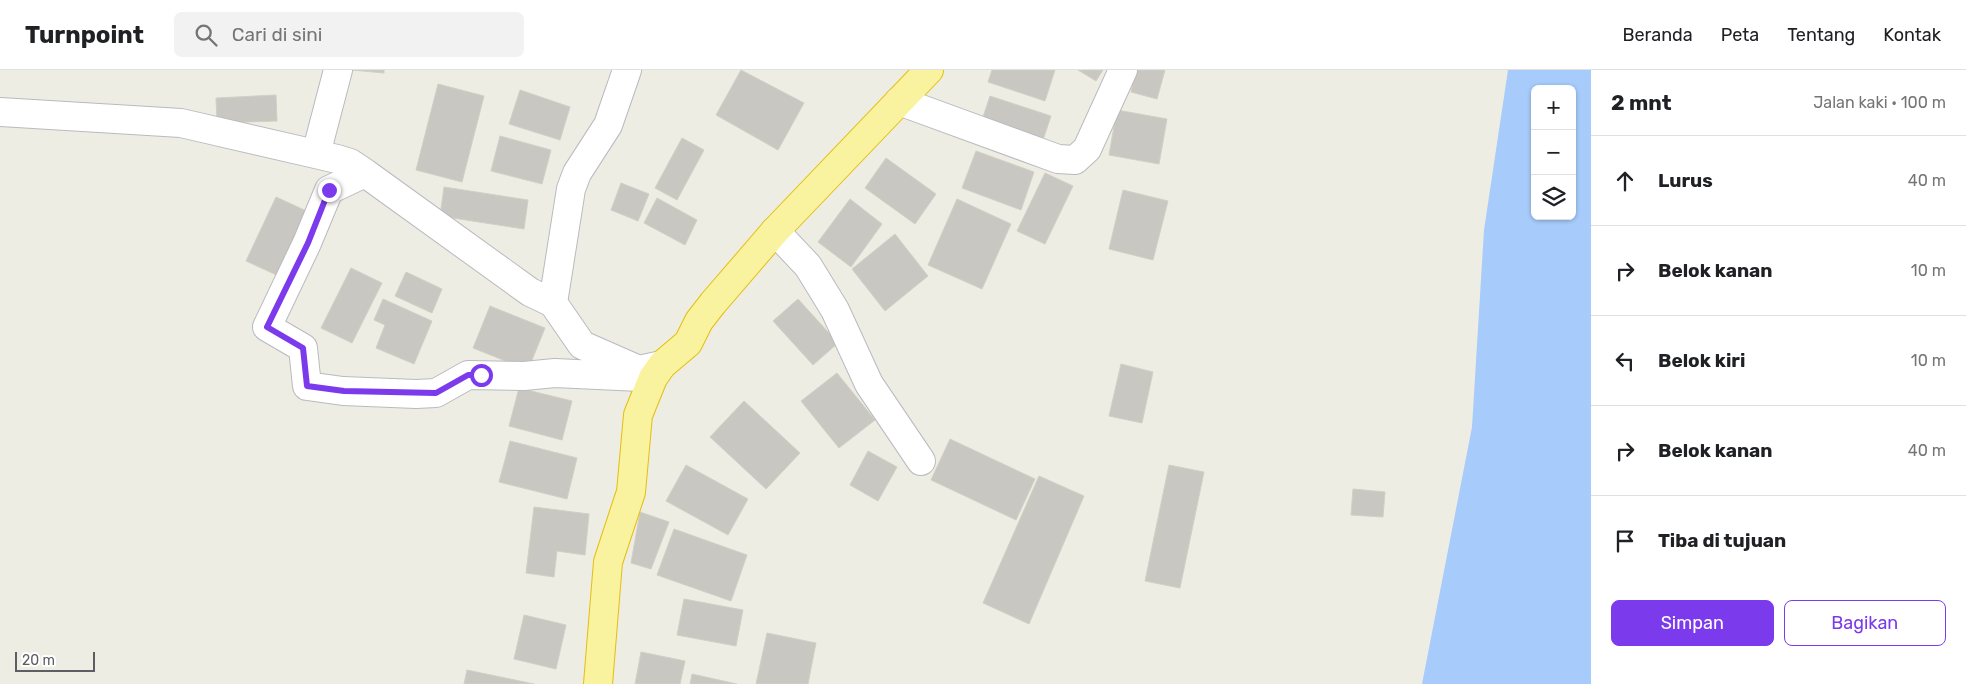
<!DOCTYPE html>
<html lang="id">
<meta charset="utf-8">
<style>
:root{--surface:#fff;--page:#f2f2f2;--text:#202124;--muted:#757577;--line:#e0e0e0;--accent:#7c3aed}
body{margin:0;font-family:Rubik,sans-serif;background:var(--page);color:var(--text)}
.controls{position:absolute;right:15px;top:15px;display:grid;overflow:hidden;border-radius:8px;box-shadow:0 1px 4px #0004}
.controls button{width:45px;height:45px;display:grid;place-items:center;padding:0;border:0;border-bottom:1px solid var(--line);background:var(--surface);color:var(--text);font:25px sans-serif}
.scale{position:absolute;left:15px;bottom:12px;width:80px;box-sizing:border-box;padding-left:5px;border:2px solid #5c5e64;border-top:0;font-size:14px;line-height:18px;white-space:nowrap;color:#5c5e64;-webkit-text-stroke:4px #fff;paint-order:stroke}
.stop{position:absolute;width:15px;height:15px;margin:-11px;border:4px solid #7c3aed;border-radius:50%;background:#fff}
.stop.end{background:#7c3aed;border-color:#fff;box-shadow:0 1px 5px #0008}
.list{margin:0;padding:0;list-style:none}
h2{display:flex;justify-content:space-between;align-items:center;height:65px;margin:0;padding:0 20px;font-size:21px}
h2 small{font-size:16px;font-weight:400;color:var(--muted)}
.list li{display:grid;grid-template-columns:32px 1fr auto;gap:15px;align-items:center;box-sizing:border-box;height:90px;padding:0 20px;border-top:1px solid var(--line)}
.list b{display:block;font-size:19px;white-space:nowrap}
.list em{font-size:16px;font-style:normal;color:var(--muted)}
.actions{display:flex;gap:10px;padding:15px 20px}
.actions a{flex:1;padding:11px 0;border:1px solid var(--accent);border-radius:8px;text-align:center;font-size:18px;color:var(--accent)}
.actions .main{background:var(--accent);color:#fff}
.icon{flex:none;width:28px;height:28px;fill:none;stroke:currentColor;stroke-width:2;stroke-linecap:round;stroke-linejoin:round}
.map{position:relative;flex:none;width:1591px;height:614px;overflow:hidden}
header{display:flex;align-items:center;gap:30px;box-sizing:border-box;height:70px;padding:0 25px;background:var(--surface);border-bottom:1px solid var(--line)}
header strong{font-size:24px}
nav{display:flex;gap:28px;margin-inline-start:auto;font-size:18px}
.search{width:350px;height:45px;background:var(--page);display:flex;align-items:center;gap:12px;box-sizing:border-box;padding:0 18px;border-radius:8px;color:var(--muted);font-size:19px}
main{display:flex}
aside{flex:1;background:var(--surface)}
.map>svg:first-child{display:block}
.water{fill:#a7cbfa;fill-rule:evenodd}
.building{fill:#c9c7c1;stroke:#d2cfc3}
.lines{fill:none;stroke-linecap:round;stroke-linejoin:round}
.minor-casing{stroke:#b9babf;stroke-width:30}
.trunk-casing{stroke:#e5be0c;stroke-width:30}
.minor{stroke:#fff;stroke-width:28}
.trunk{stroke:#f9f29e;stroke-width:28}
.route{stroke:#7c3aed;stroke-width:6}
</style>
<header>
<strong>Turnpoint</strong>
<div class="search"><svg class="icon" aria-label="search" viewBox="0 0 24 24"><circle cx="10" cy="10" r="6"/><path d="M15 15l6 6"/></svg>Cari di sini</div>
<nav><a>Beranda</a><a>Peta</a><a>Tentang</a><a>Kontak</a></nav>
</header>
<main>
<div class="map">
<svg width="1591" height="614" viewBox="0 0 1591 614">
<rect width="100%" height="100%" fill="#eeede4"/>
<!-- water -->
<path class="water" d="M1508,0H1591V614H1422L1472,357L1484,160ZM1535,19H1572V146H1535Z"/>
<!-- building -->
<path class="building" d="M352,0H384V3Z
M741,0L804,33L778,80L716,45Z
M992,0H1055L1045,31L988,12Z
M1078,0H1103L1096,11Z
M1136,0H1165L1157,29L1131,22Z
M438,14L484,26L462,112L416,100Z
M520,20L570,37L560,70L509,54Z
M276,25L277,51L217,53L216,28Z
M990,26L1051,46L1042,73L981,53Z
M1117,40L1167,49L1159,94L1109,85Z
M500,66L551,80L542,114L491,101Z
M682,68L704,80L677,130L655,118Z
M976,81L1034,102L1021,140L962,118Z
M886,88L936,124L915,154L865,118Z
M1045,103L1073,116L1045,174L1017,161Z
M621,113L649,124L638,151L611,140Z
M444,117L528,130L524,159L440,146Z
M1123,120L1168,131L1153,190L1109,179Z
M276,127L313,144L283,208L246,191Z
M657,128L697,150L685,175L644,153Z
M850,129L882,154L851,197L818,172Z
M957,129L1011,154L982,219L928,195Z
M895,164L928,206L885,241L852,199Z
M351,198L382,213L352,273L321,258Z
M406,202L442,219L432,243L395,226Z
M383,229L432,251L414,294L376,278L385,255L374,250Z
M798,229L838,273L813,295L773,251Z
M490,236L545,258L528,300L473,278Z
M1121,294L1153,302L1142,353L1109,346Z
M837,303L875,350L839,378L801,331Z
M519,318L572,331L562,370L509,356Z
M744,331L800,383L766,419L710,367Z
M950,369L1035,409L1016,450L931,410Z
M510,371L577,388L567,429L499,412Z
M868,381L897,397L878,431L850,415Z
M686,395L748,429L728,465L666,431Z
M1169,395L1204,402L1180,518L1145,511Z
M1039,406L1084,426L1029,554L983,533Z
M1353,419L1385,422L1383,447L1351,445Z
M534,437L589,444L585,485L557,481L554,507L526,503Z
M640,442L669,452L651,499L631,493Z
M674,459L747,485L731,531L657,505Z
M684,529L743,540L736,576L677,565Z
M524,545L566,555L556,599L514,589Z
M767,563L816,573L808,614H756Z
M641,582L685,591L680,614H635Z
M467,600L534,614H464Z
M692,604L737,614H690Z"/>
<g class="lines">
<defs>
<path id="minor" d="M899,31L1058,89L1075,90L1087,79L1123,0
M0,42L181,53L337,89L350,93L365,103L530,222L553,233L582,275L639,300L662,295
M316,84L338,0
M365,103L329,120L307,173L267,257L303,278L307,316L343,321L416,324L436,323L468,305L524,306L555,303L640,307
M775,161L808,196L835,240L869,314L921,391
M553,233L571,119L577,103L608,55L627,0"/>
<path id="trunk" d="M598,614L608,492L631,422L638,345L653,308L662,295L688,273L699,251L713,233L775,161L929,0"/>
</defs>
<!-- minor casing -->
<use href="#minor" class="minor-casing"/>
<!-- trunk casing -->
<use href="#trunk" class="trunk-casing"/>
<!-- minor -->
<use href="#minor" class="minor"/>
<!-- trunk -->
<use href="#trunk" class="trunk"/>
</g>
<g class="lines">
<!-- route -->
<path class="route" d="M329,120L308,173L267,257L303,278L307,316L344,321L436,323L468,305H481"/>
</g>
</svg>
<div class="controls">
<button>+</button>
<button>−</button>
<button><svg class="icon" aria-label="layers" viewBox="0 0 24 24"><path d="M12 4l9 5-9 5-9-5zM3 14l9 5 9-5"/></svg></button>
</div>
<div class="scale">20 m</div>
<div class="stop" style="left:481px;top:305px"></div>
<div class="stop end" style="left:329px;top:120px"></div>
</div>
<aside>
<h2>2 mnt<small>Jalan kaki · 100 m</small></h2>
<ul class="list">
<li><svg class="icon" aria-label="ahead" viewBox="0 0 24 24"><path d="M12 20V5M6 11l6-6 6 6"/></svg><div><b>Lurus</b></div><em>40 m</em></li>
<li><svg class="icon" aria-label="right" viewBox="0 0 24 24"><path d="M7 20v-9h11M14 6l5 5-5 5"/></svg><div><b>Belok kanan</b></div><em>10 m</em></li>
<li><svg class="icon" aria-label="left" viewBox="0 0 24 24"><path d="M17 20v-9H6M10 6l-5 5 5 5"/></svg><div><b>Belok kiri</b></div><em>10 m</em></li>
<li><svg class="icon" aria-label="right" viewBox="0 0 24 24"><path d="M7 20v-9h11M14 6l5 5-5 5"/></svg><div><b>Belok kanan</b></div><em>40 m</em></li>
<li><svg class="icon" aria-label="arrive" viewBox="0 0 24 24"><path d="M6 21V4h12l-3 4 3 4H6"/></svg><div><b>Tiba di tujuan</b></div></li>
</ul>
<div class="actions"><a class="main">Simpan</a><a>Bagikan</a></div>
</aside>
</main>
